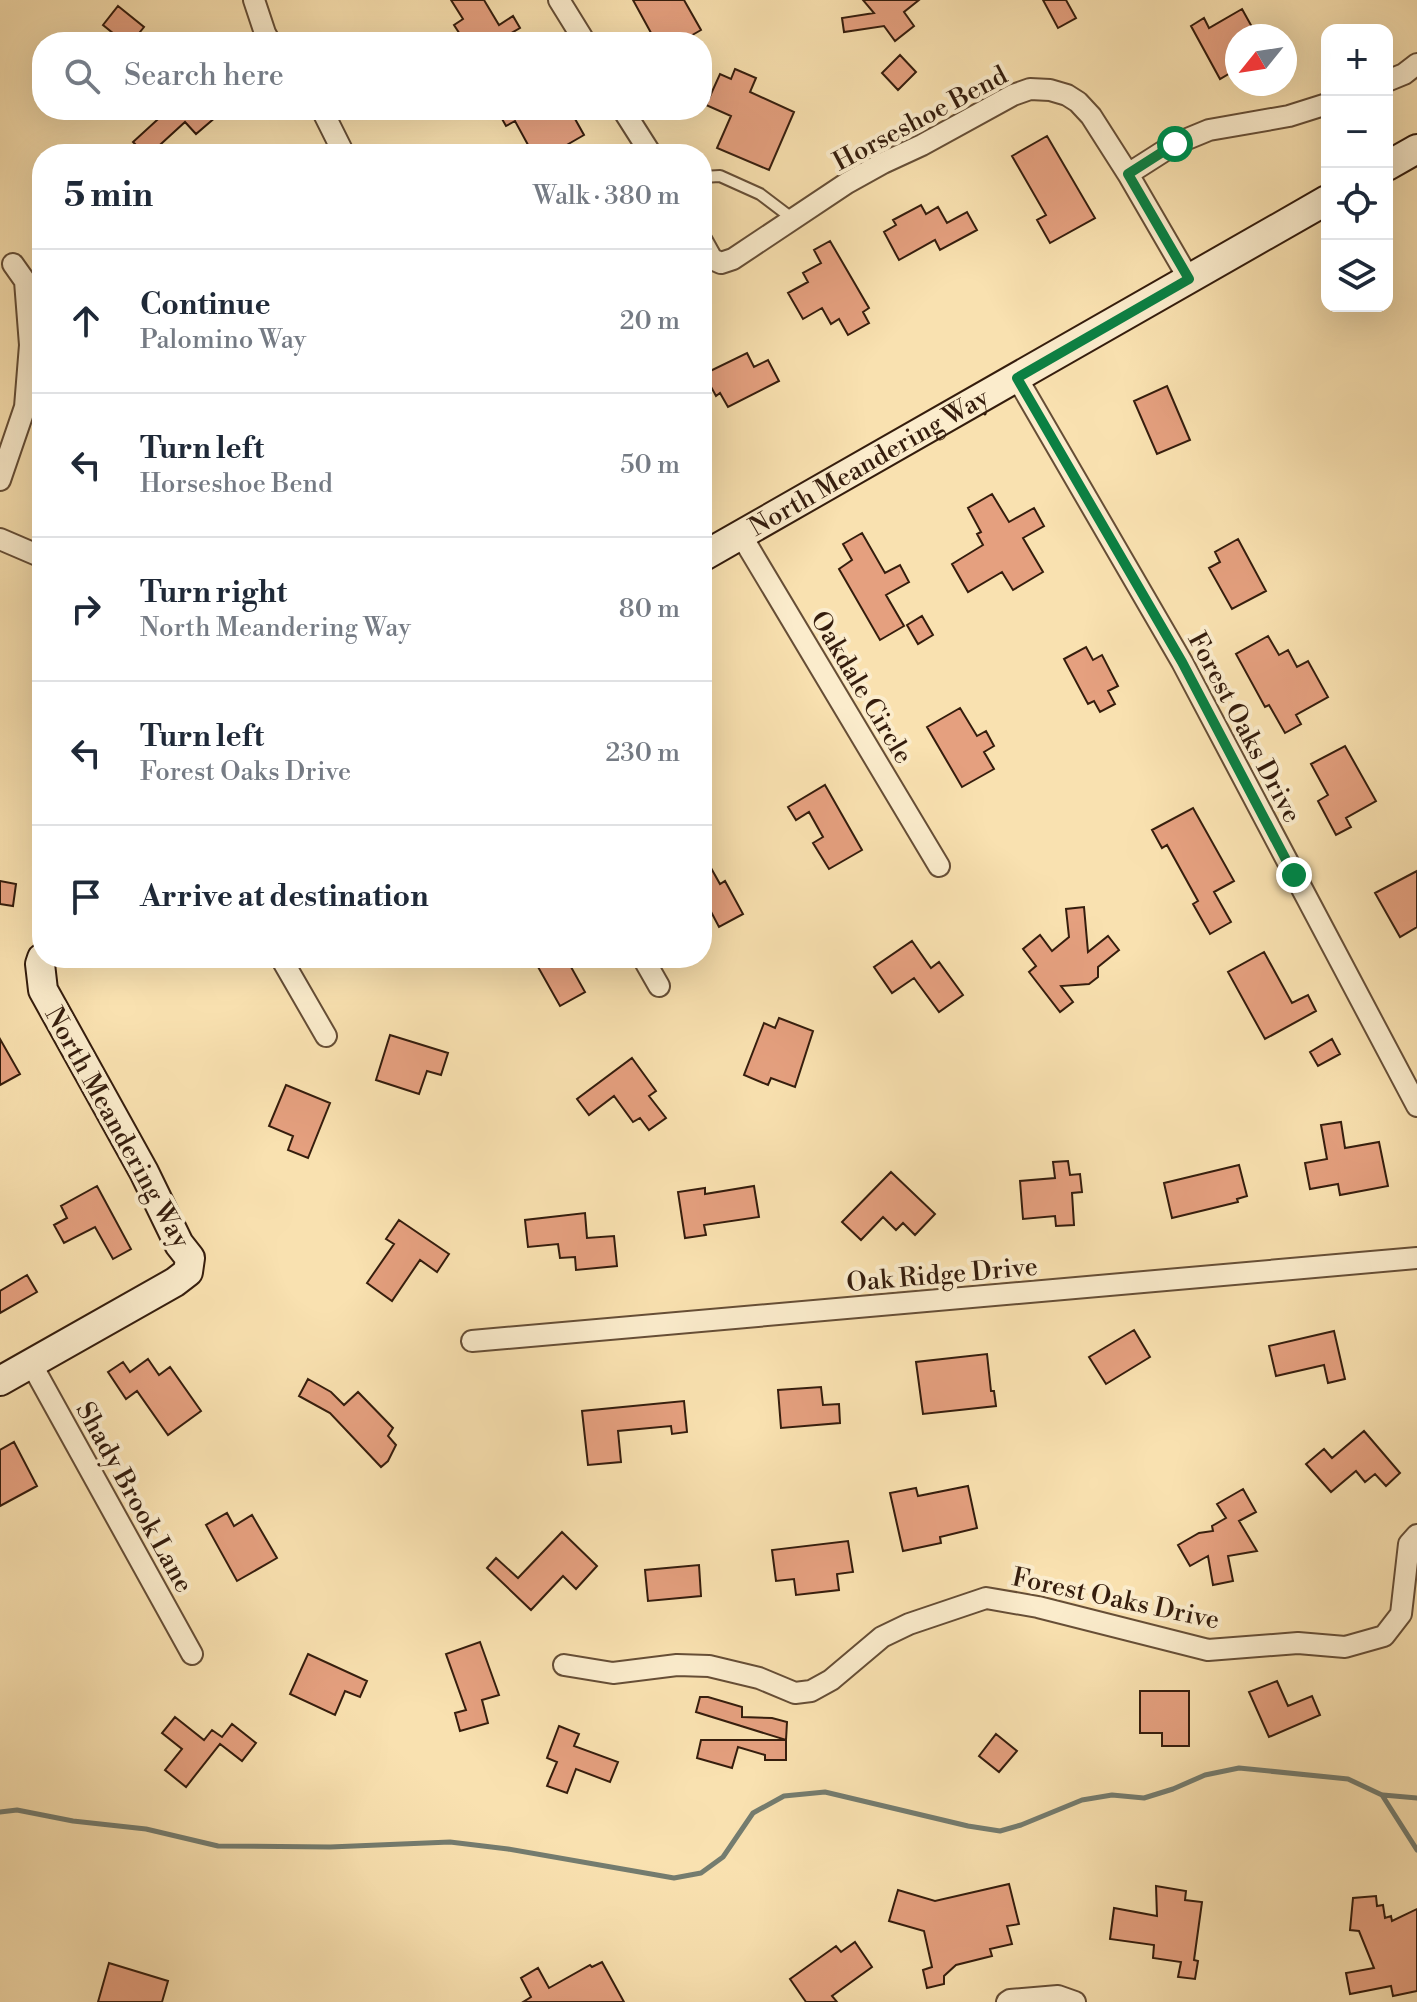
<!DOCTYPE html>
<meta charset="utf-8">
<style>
:root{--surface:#fff;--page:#f6f6f7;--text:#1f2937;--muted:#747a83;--line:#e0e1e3}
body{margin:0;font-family:"Libre Bodoni",serif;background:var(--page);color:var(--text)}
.controls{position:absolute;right:24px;top:24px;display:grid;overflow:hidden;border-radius:16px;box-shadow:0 8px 32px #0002}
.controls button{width:72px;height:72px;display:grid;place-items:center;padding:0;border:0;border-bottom:2px solid var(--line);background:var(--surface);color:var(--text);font:40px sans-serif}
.compass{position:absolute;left:1225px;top:24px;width:72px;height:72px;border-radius:50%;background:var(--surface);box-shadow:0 8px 32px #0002;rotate:240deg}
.stop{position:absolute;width:24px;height:24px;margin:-18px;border:6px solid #0b8043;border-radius:50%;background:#fff}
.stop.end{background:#0b8043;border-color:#fff;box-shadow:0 2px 8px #0008}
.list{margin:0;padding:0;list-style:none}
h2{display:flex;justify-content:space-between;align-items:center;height:104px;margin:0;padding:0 32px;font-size:34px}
h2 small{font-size:26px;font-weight:400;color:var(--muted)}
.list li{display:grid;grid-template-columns:52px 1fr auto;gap:24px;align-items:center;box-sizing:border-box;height:144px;padding:0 32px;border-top:2px solid var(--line)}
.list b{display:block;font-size:30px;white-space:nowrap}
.list p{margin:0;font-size:26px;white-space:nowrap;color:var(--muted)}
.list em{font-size:26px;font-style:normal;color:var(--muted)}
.icon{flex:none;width:44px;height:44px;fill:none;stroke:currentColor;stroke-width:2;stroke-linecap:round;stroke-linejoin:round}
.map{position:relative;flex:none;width:1417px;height:2002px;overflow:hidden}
.search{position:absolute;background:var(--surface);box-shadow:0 8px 32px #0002;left:32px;top:32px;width:680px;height:88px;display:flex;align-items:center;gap:20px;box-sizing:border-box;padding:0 28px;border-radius:32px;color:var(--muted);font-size:30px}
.panel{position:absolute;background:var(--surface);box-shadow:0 8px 32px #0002;left:32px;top:144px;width:680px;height:824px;border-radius:32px}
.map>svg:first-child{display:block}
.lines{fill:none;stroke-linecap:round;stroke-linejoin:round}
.stream{stroke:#747c6f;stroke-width:5}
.building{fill:#e5a07f;stroke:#351d0d;stroke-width:2}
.lane-casing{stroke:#664e36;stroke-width:14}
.street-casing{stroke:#664e36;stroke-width:24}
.secondary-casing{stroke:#351d0d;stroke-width:32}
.lane{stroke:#fbeccc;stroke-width:10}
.street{stroke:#fbeccc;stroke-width:20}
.secondary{stroke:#fbeccc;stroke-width:28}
.route{stroke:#0b8043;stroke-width:10}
.labels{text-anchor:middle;stroke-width:8;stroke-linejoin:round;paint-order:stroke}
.street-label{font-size:26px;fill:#351d0d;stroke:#fbeccc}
</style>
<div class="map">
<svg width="1417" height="2002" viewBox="0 0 1417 2002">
<rect width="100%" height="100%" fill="#f9e1b0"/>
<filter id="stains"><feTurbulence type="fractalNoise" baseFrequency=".0025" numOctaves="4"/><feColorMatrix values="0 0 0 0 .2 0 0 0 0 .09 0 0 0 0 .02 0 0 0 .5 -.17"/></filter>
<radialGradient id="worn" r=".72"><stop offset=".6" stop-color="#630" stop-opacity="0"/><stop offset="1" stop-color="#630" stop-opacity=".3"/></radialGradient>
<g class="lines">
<!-- stream -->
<path class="stream" d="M1383,1795L1417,1798
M0,1812L17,1810L73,1821L146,1829L218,1846L330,1847L450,1842L508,1849L674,1878L701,1873L723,1857L753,1813L784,1796L825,1792L968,1826L1000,1831L1021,1825L1082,1800L1112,1795L1144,1798L1173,1789L1205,1775L1239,1768L1348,1779L1382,1795L1417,1850"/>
</g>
<!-- building -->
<path class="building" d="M451,0H484L499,25L513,16L520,28L496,42H465L454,25L463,19Z
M633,0H684L701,30L680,42H656Z
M863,0H919L904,12L914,26L895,41L884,26L844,32L842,18L874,13Z
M1043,0H1066L1076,18L1058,28Z
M118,6L144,27L132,42H124L103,25Z
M1242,9L1257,36H1237V69L1220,79L1191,26L1204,18L1209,28Z
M900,55L916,72L898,90L882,73Z
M735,69L756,78L750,92L794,112L769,170L717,148L731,116L706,105L720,74L731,79Z
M168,110H224L196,134L185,122L150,154H145L133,142Z
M497,110H570L584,135L551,154H533L515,121L506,126Z
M1047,136L1095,218L1050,243L1037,220L1046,215L1012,156Z
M921,205L926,214L938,207L947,223L967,212L977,230L940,250L935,240L899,260L884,232L896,225L893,220Z
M830,241L869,308L863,312L869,323L848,335L839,319L831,324L822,308L803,319L788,293L808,282L803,273L821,263L814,250Z
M747,353L754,367L768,360L779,381L728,407L720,393L716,396L704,374Z
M1167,386L1190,440L1157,454L1134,401Z
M992,494L1009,522L1034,508L1044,526L1023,538L1043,572L1013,590L1002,572L968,592L952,564L983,545L977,534L981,532L968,508Z
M862,533L885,573L900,565L909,582L886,595L904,626L880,640L839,569L852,560L843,544Z
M1238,539L1266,591L1232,609L1209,568L1220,562L1215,552Z
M922,616L933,635L918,644L907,625Z
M1268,636L1279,655L1288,650L1297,667L1308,661L1328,697L1296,715L1301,724L1285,733L1269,705L1265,707L1236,654Z
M1086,647L1093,660L1102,655L1118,686L1108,691L1115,704L1100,712L1094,701L1088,704L1064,659Z
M960,708L977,736L986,731L994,746L984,752L994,769L962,787L927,727Z
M1345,746L1376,801L1346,818L1351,827L1336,835L1318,801L1328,795L1311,764Z
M825,785L862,850L829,869L813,843L823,837L809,812L796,820L788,807Z
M1193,808L1234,881L1214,892L1231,922L1210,934L1193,904L1198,901L1167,845L1162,848L1152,830Z
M702,852L720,884L725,881L743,914L719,927L709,908L702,912Z
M1417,871V927L1400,937L1375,893Z
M0,881L16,884L13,906L0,904Z
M1084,907L1088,952L1108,936L1119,950L1098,967V977L1089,984L1061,986L1073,1002L1060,1012L1029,972L1036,966L1023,949L1040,935L1052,951L1069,937L1066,909Z
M912,941L931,968L939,962L963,995L939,1012L914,978L892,993L874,967Z
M1264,952L1292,1003L1308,995L1316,1011L1265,1039L1228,972Z
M533,958H566L585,992L560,1006Z
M779,1018L813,1031L795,1087L771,1078L768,1085L744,1075L764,1023L775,1028Z
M390,1035L448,1053L441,1075L427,1071L419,1094L376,1080Z
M0,1039L20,1074L0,1085Z
M1332,1039L1340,1054L1318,1066L1310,1052Z
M632,1058L656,1091L649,1096L666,1118L649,1130L640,1118L633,1122L614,1096L589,1115L577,1099Z
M286,1085L330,1103L308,1158L288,1150L293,1136L269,1126Z
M1341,1122L1345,1148L1379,1142L1388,1186L1340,1195L1338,1184L1310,1189L1305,1163L1327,1159L1321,1125Z
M1068,1161L1070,1175L1080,1174L1082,1192L1072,1193L1074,1225L1056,1226L1055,1216L1023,1219L1020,1181L1055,1178L1053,1162Z
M1239,1165L1247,1196L1237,1199L1238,1202L1172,1218L1164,1183Z
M891,1172L935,1214L915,1235L903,1223L896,1230L883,1217L861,1240L842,1222Z
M97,1186L131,1249L113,1259L95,1227L64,1243L54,1225L67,1218L61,1206Z
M754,1186L759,1217L704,1225L706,1235L685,1238L678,1192L705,1188V1194Z
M585,1213L587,1238L614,1236L617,1266L576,1270L575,1257L560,1258L558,1244L528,1247L525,1220Z
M399,1220L449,1254L437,1272L420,1260L392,1301L367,1283L394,1244L386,1239Z
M27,1275L37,1292L0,1313V1291Z
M1134,1330L1150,1357L1106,1384L1089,1357Z
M1334,1331L1345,1379L1328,1383L1324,1365L1276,1376L1269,1346Z
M987,1354L991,1391H994L996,1406L923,1414L916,1362Z
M148,1359L159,1375L170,1367L201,1411L168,1435L137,1391L126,1399L108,1372L123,1362L130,1372Z
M308,1379L331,1392L344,1405L358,1392L393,1428L388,1436L396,1445L388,1461L381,1467L330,1413L299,1396Z
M821,1387L823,1405L839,1404L840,1423L781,1428L778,1390Z
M684,1401L687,1432L672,1434L671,1426L618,1431L621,1462L588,1465L582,1411Z
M1364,1431L1400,1473L1386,1486L1375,1474L1365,1482L1356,1471L1331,1492L1306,1464L1324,1449L1332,1458Z
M14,1442L37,1486L0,1506V1450Z
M968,1486L977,1528L940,1537L941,1543L903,1551L890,1493L916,1488L918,1496Z
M1243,1489L1256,1512L1239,1521L1257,1551L1228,1556L1233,1581L1213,1585L1208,1556L1190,1566L1178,1545L1199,1533L1213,1531L1212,1526L1226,1518L1217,1504Z
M227,1513L234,1526L252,1515L277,1558L237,1581L206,1525Z
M562,1532L597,1566L576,1589L563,1576L531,1610L487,1568L496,1558L518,1578Z
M848,1541L853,1572L837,1574L839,1590L796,1595L794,1579L776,1581L772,1550Z
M699,1565L701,1596L648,1601L645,1570Z
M480,1642L499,1695L482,1700L488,1723L460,1731L455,1713L466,1710L446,1654Z
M308,1654L367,1681L360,1697L345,1691L335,1715L290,1694Z
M1277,1681L1288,1706L1312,1696L1320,1715L1269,1737L1249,1692Z
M1140,1691H1189V1746H1162V1733H1140Z
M700,1697H708L742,1707V1717L772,1718L787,1722L786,1740L696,1712Z
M175,1717L204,1740L212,1730L222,1737L232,1724L256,1743L242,1761L220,1744L186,1787L165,1770L182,1749L162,1733Z
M559,1726L579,1734L574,1746L618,1762L610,1782L576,1769L567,1793L547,1786L557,1762L547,1758Z
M996,1734L1017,1751L999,1772L979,1756Z
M701,1740H786V1760H765V1755L738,1747L732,1768L697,1758Z
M1009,1884L1019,1924L1007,1926L1012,1944L990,1949L992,1956L956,1965L944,1976V1984L927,1988L923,1970L932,1967L924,1931L889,1921L898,1890L935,1901Z
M1156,1886L1186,1891L1185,1900L1202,1902L1194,1960L1198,1961L1195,1979L1178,1977L1181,1962L1153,1958L1154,1945L1110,1939L1114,1908L1157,1916Z
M1376,1896L1377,1906L1383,1905L1385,1918L1391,1916L1392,1921L1417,1909V1991L1393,1996L1391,1986L1350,1994L1346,1973L1374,1968L1359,1931L1350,1930L1353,1898Z
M855,1942L872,1967L832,1996L837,2002H806L790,1979L836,1946L841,1952Z
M602,1962L624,2002H523L531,1997L521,1978L538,1968L549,1988L590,1965L592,1967Z
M109,1963L168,1981L162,2002H98Z"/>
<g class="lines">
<defs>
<path id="lane" d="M702,177L720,176L760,194L793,219"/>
<path id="street" d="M254,0L265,33L270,42
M559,0L585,42
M1387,81L1404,74L1417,64
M322,110L344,154
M623,110L651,154
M1128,174L1175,144L1209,130L1289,116L1327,104
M702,241L712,259L721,263L733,259L847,183L883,163L922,145L1013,95L1030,89L1050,90L1067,95L1078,102L1091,116L1128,174L1189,279
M1017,378L1182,662L1417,1106
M0,480L25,407L30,345L25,281L13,264
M741,535L939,866
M0,539L42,557
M281,958L326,1036
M643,958L659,986
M472,1341L1417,1258
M32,1365L192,1654
M564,1665L613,1673L677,1665L709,1666L759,1678L795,1693L811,1691L831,1680L882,1637L909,1624L986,1598L1038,1607L1208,1650L1298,1643L1345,1647L1384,1636L1401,1614L1409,1544L1417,1535
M1007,2002L1010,2000L1058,1996L1075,2002"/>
<g id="secondary">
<path d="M1387,166L1417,149"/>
<path id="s1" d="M702,557L1327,200"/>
<path d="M0,1381L175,1282L188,1272L190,1258L179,1244L144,1172L43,990L40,964L42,958"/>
</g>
</defs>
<!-- lane casing -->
<use href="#lane" class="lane-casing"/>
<!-- street casing -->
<use href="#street" class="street-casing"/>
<!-- secondary casing -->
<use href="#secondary" class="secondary-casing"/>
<!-- lane -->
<use href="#lane" class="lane"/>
<!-- street -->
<use href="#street" class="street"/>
<!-- secondary -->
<use href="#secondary" class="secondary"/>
</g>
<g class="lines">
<!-- route -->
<path class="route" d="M1175,144L1128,174L1189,279L1017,378L1182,662L1294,875"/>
</g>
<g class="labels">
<!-- street labels -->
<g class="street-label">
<text transform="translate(920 118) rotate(-28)" y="9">Horseshoe Bend</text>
<text dy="9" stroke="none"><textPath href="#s1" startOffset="192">North Meandering Way</textPath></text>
<text transform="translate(862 687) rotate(59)" y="9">Oakdale Circle</text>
<text transform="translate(1245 727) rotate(62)" y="9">Forest Oaks Drive</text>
<text transform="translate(118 1127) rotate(61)" y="9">North Meandering Way</text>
<text transform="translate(942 1274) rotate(-5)" y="9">Oak Ridge Drive</text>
<text transform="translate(135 1497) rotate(61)" y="9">Shady Brook Lane</text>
<text transform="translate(1116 1598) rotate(12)" y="9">Forest Oaks Drive</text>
</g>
</g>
<rect width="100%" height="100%" filter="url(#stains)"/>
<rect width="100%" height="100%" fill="url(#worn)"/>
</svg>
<div class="controls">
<button>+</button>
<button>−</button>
<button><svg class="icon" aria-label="locate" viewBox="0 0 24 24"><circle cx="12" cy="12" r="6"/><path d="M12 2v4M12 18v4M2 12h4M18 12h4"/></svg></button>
<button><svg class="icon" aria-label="layers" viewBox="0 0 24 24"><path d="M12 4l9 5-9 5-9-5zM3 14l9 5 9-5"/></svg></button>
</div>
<svg class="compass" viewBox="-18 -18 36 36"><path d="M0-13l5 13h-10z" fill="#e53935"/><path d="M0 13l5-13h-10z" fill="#747a83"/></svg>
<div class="stop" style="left:1175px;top:144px"></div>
<div class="stop end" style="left:1294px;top:875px"></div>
<div class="search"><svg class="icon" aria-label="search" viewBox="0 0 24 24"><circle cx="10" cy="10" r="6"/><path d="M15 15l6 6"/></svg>Search here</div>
<section class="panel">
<h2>5 min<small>Walk · 380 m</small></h2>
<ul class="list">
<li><svg class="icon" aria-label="ahead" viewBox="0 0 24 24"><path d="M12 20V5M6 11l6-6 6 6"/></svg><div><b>Continue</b><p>Palomino Way</p></div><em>20 m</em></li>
<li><svg class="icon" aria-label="left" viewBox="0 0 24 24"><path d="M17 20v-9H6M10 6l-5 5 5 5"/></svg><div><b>Turn left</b><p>Horseshoe Bend</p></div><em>50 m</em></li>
<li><svg class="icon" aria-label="right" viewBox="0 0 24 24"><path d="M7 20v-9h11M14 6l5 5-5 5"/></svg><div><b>Turn right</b><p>North Meandering Way</p></div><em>80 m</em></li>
<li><svg class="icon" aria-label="left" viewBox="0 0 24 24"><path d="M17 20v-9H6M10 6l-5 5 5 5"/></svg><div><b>Turn left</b><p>Forest Oaks Drive</p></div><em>230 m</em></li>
<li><svg class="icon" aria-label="arrive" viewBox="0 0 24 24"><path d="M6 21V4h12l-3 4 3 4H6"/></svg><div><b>Arrive at destination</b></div></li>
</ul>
</section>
</div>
